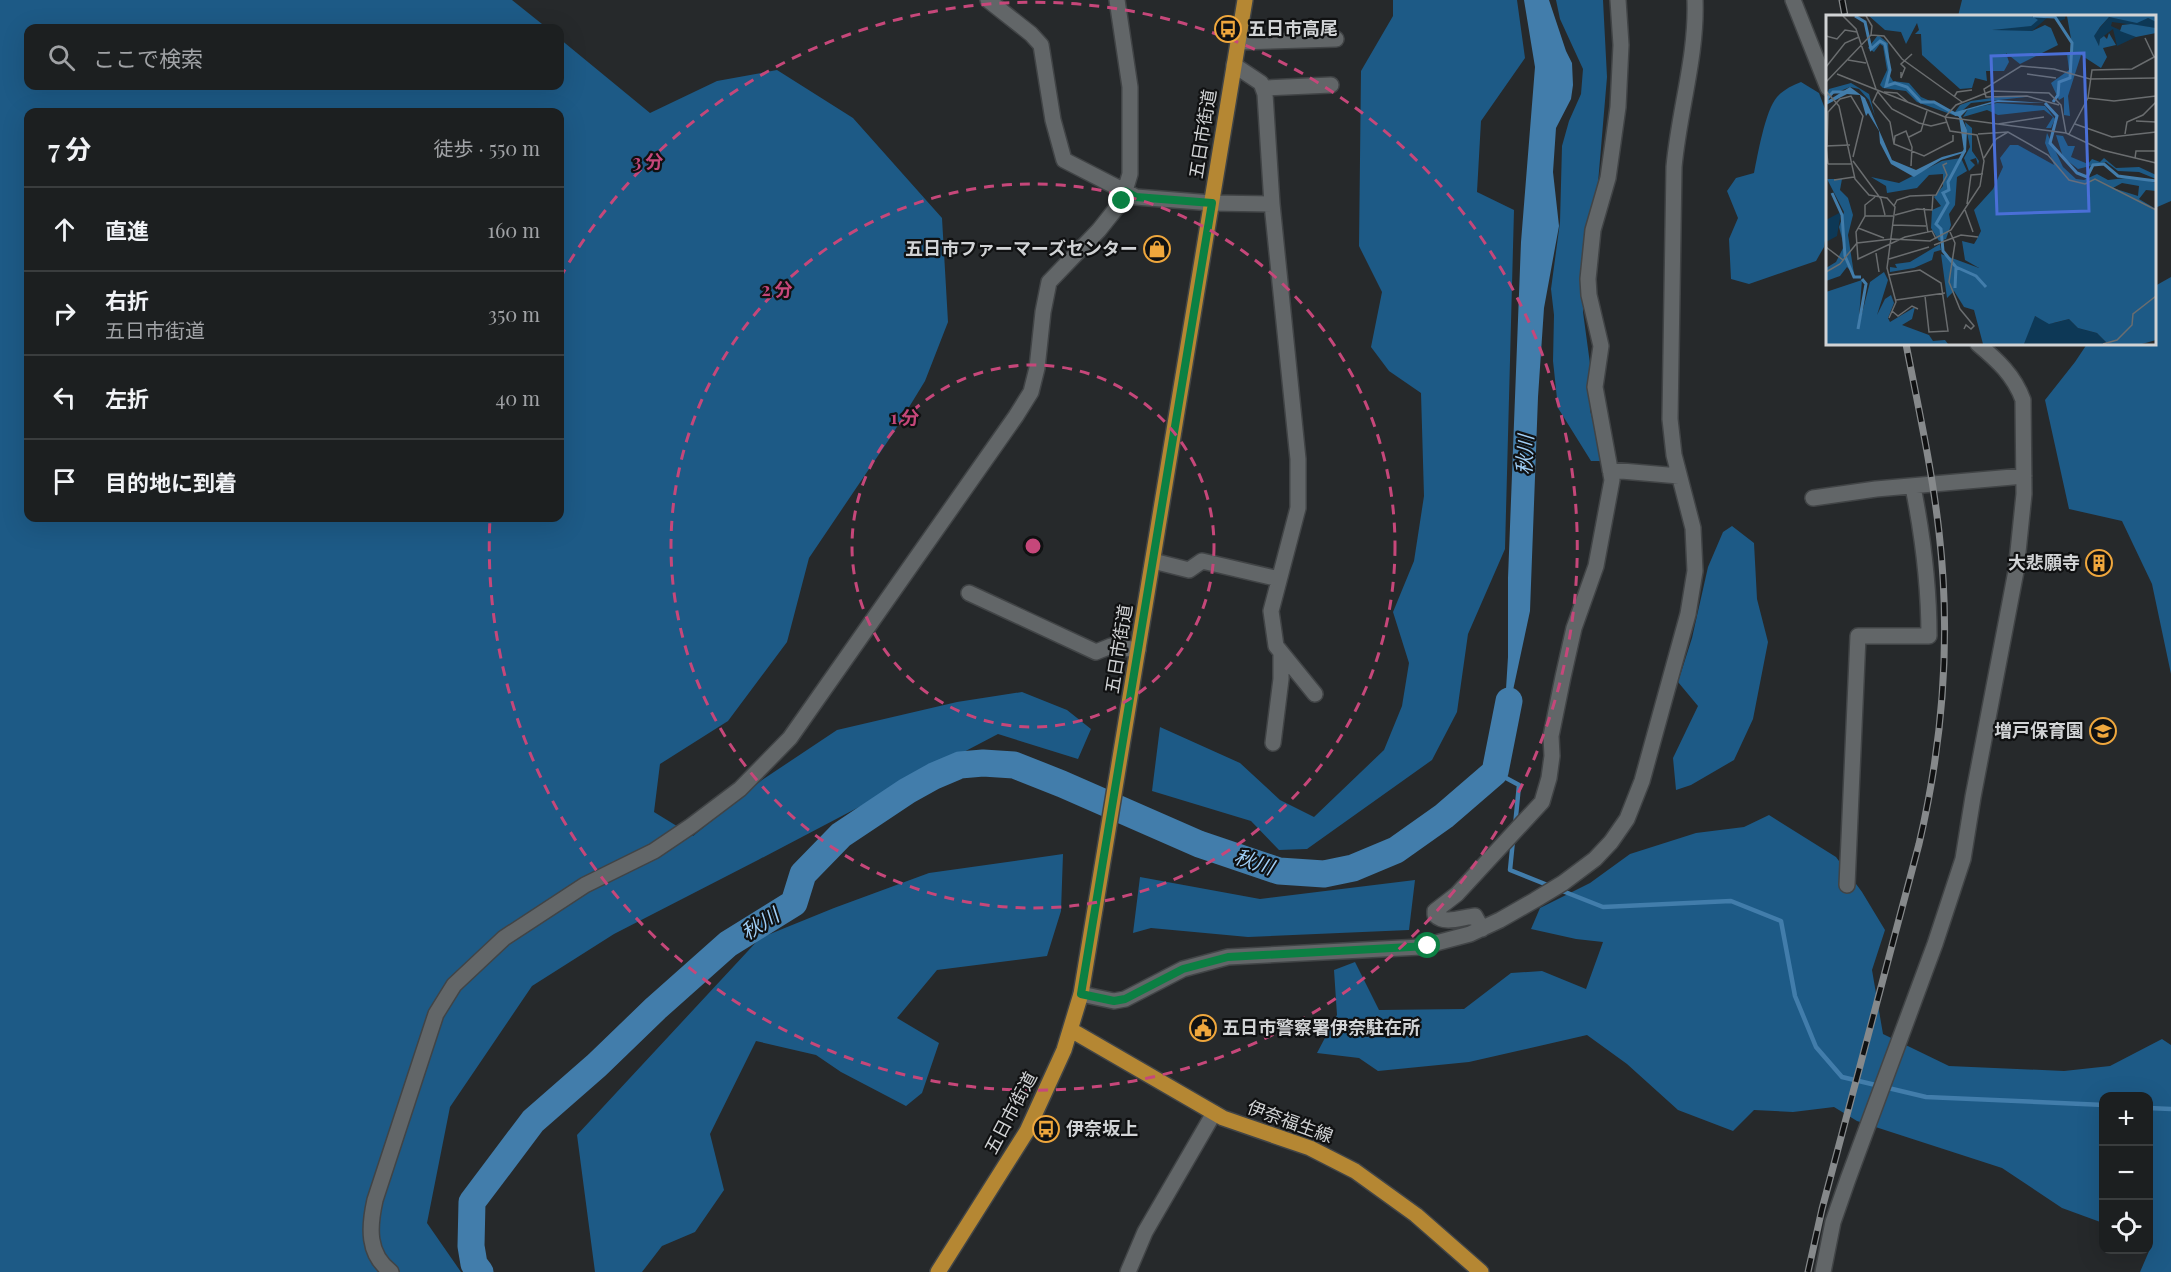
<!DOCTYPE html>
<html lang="ja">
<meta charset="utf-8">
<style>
:root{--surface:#1c1f20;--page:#252729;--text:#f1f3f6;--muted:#a0a2a5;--line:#3a3d3e}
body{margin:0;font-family:"Playfair Display","Noto Sans JP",serif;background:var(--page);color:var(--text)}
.controls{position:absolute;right:18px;bottom:18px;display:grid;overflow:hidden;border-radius:12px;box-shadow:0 6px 24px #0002}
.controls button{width:54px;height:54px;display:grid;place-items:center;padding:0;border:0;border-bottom:2px solid var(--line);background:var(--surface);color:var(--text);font:30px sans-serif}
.stop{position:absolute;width:18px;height:18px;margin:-14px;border:4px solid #0b8043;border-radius:50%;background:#fff}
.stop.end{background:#0b8043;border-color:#fff;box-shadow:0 2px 6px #0008}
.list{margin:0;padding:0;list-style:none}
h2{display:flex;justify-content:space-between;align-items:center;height:78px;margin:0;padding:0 24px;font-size:26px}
h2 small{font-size:20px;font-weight:400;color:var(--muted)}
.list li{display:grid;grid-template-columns:39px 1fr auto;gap:18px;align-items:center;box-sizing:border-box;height:84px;padding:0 24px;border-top:2px solid var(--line)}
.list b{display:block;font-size:22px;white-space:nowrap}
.list p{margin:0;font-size:20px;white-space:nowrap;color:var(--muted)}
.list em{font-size:20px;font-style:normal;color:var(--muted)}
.icon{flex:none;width:33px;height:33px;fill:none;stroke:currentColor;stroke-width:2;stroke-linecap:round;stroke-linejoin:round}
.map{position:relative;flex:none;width:2171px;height:1272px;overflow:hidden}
.search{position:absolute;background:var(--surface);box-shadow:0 6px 24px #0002;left:24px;top:24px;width:540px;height:66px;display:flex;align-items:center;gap:15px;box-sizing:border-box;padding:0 21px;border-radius:12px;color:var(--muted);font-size:22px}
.panel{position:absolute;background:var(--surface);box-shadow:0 6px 24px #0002;left:24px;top:108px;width:540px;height:414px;border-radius:12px}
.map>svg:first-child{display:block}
.forest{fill:#1d5a86;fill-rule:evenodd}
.water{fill:#427dab}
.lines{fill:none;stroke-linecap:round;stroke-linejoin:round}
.stream{stroke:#427dab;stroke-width:4.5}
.river{stroke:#427dab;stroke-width:27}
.minor-casing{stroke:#414446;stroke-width:18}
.major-casing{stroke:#414446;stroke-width:18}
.minor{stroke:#626668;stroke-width:15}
.major{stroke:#b58733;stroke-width:15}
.rail-casing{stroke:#86898b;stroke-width:7}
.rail{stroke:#101112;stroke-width:4.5;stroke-dasharray:14;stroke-linecap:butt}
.route{stroke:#0b8043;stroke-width:8}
.ring{fill:none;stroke:#c6477a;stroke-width:3;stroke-dasharray:10 8}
.labels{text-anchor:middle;stroke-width:4.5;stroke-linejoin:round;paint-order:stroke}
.poi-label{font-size:18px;font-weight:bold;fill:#d1d3d5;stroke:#101112;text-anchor:start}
.street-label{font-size:18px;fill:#d1d3d5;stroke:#101112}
.water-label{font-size:20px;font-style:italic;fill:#a0cff7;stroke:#101112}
.inset-river{fill:none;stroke:#427dab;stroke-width:3}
.inset-road{fill:none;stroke:#6a6d6f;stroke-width:1.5}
.view{fill:#4a6fd7;fill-opacity:0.15;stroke:#4a6fd7;stroke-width:3}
.inset-edge{fill:none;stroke:#d1d3d5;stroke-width:3}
.centre{fill:#c6477a;stroke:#101112;stroke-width:3}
.ring-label{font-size:18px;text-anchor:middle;font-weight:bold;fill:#c6477a;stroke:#101112;stroke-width:4.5;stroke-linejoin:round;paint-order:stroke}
</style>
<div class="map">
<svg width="2171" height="1272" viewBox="0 0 2171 1272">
<rect width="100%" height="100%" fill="#26292b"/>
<!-- forest -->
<path class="forest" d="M0,0H512L547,28H28V86H560V39L650,113L717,81L777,70L853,118L942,218L948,322L925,381L892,435L809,558L787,642L728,721L660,764L654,812L693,836L762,780L837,730L957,702L1022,692L1067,710L1091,729L1078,759L998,734L758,860L614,934L532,986L450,1107L427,1223L461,1272H0ZM28,112H560V518H28Z
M1393,0H1517L1525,58L1481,121L1477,192L1514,210L1505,549L1468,634L1457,712L1432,760L1307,849L1279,850L1251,821L1152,791L1160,727L1240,763L1280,800L1314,817L1384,750L1402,706L1409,663L1393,612L1414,561L1424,496L1421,393L1389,371L1371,347L1382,292L1359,246L1361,71L1393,16Z
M1556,0H1603L1607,77L1597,195L1584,285L1583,312L1591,371L1590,410L1603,461H1591L1558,408L1553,361L1554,315L1551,289L1560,222L1562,146L1569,121L1581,94L1583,69L1560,19Z
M1962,0H2171V201L2155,208L2154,16H1958Z
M1801,82L1819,93L1827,114V228L1824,247L1816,261L1749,284L1731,279L1729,239L1738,218L1727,191L1736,178L1754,173C1758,154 1765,111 1777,97C1783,90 1793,85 1801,82Z
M2171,277V674L2152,584L2122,521L2069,509L2045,400L2075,362L2087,344H2154L2155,286Z
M1732,526L1754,543L1757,599L1768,642L1753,719L1734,760L1691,785L1676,790L1673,758L1698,706L1678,682L1692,638L1708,567L1723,532Z
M1769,815L1836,857L1862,892L1885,930L1872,970L1883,1034L1949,1066L2064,1071L2110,1066L2162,1039L2171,1045V1272H2140L2153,1242L2148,1240V1096H2104L2103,1223L2062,1208L2002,1168L1857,1121L1834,1107L1793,1112L1754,1110L1733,1131L1678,1110L1627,1064L1587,1035L1469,1062L1378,1071L1359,1058L1317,1053L1337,1015L1334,970L1355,962L1379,1010L1464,1009L1511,973L1542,971L1586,989L1603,942L1576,939L1531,929L1540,908L1590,883L1630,854L1696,833L1744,827Z
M1063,854L1061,911L1047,956L937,970L897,1018L939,1043L922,1093L906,1106L841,1072L816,1055L756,1041L710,1134L724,1190L695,1232L662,1246L642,1272H595L577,1135L760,938L834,908L929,873Z
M1140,877L1260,899L1415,880L1409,930L1248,937L1151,928L1133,933Z"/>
<!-- water -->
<path class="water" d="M1524,0H1549L1566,51L1572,63L1573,85L1571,99L1556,128L1553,172L1559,226L1544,308L1538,397L1530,611L1503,737L1508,657V578L1521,242L1535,67Z"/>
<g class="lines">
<!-- stream -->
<path class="stream" d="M1495,772L1519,785L1515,826
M1513,840L1510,870L1550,886
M1560,890L1603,907L1731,901L1781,921L1795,996L1816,1047L1842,1077L1926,1097L2104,1105
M2148,1108L2171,1109"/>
<!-- river -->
<path class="river" d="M480,1272L474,1264L471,1246L472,1202L533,1121L597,1065L656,1008L728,944L794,903L803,874L841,835L907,791L934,776L960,765L983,763L1014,765L1062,784L1199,844L1279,871L1324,874L1353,868L1396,850L1444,816L1495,772L1509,701"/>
<defs>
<path id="minor" d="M988,0L1031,34L1041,45L1053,120L1064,160L1136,197L1212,203L1272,204
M1793,0L1828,88
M1238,42L1336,39
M1234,65L1261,83L1265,94L1272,204L1298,459V508L1271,611L1276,646L1315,694
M1264,88L1331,85
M1610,470L1679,476
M1813,498L1876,489L2024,476
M1153,561L1189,570L1202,561L1279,579
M969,593L1096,652L1111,646L1138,650
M1273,743L1281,679V653
M1847,885L1858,636H1929C1929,585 1923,537 1913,487
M1482,929L1475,916C1462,917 1445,925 1435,915V911L1457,894L1542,802L1549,778L1552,756L1551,736L1563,677L1574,628L1596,566L1612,480L1595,387L1601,346L1589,295L1588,279L1593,230L1608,178L1618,107L1621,45L1618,0
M1081,994L1114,1001L1125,999L1183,969L1228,957L1421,947L1470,934L1500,920L1535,900L1563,883L1595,859L1611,842L1627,819L1642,781L1688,614L1695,571L1693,528L1674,455L1670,419L1674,167C1679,111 1697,56 1695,0
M391,1272C367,1254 369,1227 375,1200L436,1014L454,985L504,938L585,885L654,851L691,826L740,789L790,738L1016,416L1031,392L1037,368L1043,312L1049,282L1099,230L1122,201L1130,174V87L1117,0
M1128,1272L1145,1232L1214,1113
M1823,1272L1833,1222L1848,1179L1935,944L1963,859L1973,797L2016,571L2024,494L2023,400C2014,375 1997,360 1978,344"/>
<path id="major" d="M1071,1030L1223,1118L1310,1148L1355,1171L1416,1215L1481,1272
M938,1272L1027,1131L1064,1050L1081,994L1245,0"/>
</defs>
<!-- minor casing -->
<use href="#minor" class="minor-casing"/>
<!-- major casing -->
<use href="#major" class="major-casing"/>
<!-- minor -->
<use href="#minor" class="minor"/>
<!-- major -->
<use href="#major" class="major"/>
<defs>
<path id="rail" d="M1842,0L1845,16
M1808,1272L1822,1209L1919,844C1943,742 1951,636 1939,532C1932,469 1918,406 1906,344"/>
</defs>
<!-- rail casing -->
<use href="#rail" class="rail-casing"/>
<!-- rail -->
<use href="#rail" class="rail"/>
</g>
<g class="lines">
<!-- route -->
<path class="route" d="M1122,201L1125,191L1136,197L1212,203L1081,994L1114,1001L1125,999L1183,969L1228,957L1428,946"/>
</g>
<!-- distance rings -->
<g class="ring">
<circle cx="1033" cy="546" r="181"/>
<circle cx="1033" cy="546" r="362"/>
<path d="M560 278A544 544 0 1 1 490 518"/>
</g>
<!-- icons -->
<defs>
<symbol id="bus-ring" viewBox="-11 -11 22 22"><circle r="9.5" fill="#101112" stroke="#efa73d" stroke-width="1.5"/><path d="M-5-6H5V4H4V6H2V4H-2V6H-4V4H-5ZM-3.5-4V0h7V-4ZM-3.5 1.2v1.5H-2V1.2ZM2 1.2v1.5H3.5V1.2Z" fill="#efa73d"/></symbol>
<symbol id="shop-ring" viewBox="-11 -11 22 22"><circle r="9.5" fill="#101112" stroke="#efa73d" stroke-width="1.5"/><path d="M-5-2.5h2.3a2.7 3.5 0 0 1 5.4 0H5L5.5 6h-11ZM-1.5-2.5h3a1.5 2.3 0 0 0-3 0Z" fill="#efa73d"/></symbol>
<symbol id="building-ring" viewBox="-11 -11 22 22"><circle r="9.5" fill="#101112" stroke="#efa73d" stroke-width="1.5"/><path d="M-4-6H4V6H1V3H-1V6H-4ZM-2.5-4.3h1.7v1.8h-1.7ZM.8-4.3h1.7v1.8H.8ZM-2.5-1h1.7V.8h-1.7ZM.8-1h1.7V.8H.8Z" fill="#efa73d"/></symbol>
<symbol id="school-ring" viewBox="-11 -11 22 22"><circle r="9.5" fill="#101112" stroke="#efa73d" stroke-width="1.5"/><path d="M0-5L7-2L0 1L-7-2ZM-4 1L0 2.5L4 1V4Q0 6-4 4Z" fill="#efa73d"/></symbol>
<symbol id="civic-ring" viewBox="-11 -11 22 22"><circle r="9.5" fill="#101112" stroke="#efa73d" stroke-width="1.5"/><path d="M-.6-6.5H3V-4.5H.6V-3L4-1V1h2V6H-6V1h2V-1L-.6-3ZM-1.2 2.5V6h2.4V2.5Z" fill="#efa73d"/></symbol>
</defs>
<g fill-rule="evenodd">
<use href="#bus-ring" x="1213" y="14" width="30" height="30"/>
<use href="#shop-ring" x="1142" y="234" width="30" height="30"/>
<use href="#building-ring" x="2084" y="548" width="30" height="30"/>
<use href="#school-ring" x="2088" y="716" width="30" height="30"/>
<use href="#civic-ring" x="1188" y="1013" width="30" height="30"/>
<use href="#bus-ring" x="1031" y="1114" width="30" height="30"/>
</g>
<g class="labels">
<!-- poi labels -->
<g class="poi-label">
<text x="1248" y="35">五日市高尾</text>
<text x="1138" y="255" text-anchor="end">五日市ファーマーズセンター</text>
<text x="2080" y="569" text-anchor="end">大悲願寺</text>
<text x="2084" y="737" text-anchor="end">増戸保育園</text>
<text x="1222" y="1034">五日市警察署伊奈駐在所</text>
<text x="1066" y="1135">伊奈坂上</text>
</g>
<!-- street labels -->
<g class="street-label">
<text transform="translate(1203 134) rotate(-81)" y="6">五日市街道</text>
<text transform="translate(1119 649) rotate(-81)" y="6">五日市街道</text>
<text transform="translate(1011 1113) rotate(-62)" y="6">五日市街道</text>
<text transform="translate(1290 1122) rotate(20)" y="6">伊奈福生線</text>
</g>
<!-- water labels -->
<g class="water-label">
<text transform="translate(1525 455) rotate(-87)" y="7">秋川</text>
<text transform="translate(1254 862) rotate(18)" y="7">秋川</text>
<text transform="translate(760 924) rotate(-32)" y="7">秋川</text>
</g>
</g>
<!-- overview -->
<g transform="translate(1826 15)">
<rect width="330" height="330" fill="#26292b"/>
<path d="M206,1H239V4L231,7L227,2L221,3L206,16H164L209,2ZM283,2L303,6L322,3L330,7V13L286,7L285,11L310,22L291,31L287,14L274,24L273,31L267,21ZM15,197L11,221L0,227V205ZM208,301L228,308L243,304L252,313L271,318L282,329H198Z" fill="#0d3856"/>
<path d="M43,1H206L212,5L205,11L166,15L206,16L219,10L225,13L232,30L194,49L180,38L183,47L178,56H160L161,66L149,63L146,73L134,74L96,40L95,19H89L93,15L91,8L80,29L75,17L59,15ZM241,1H330V7L322,3L311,8L283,2L274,12L268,21L273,31L274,24L278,21L281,24L283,18L290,30L277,33L281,42L275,53L255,40L242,81L244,101L238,100V82L233,85L225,68L243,55L241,39L247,35ZM305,9L330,13V18L310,22L294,16L296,10ZM52,20L62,28L64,61L67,66L83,68L95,82L116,91L129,97L134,90L145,86L172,82H200L145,88L130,101L91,87L80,76L57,73L54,70L61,55L57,31L54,29L48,37L42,33ZM25,68L43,79L49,101L43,85L33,74L24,72L0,82L3,74ZM171,88L219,91L229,104L225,113H220L227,102L218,95L172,100L161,95L137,102L142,94ZM139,107L146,113V136L153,146L152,150L150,143L144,145L149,150L143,156L138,143L144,132ZM221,118L237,152L250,164L258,165L271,159L282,165L309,162L330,168V176L320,175L313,184L330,194V325L316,329H282L271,318L252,313L243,304L223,309L209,301L198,329H157L148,295L138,292L128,276L121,283L115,239L153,253L139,245L136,226L148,229L151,224L155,216L148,195L167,174L177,152L174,143L184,130H192L228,150L219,128ZM296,168L313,171L312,181L287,173ZM230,120L237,121L242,131H249L245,142L262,149L266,144L274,147L278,143L290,153L313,152L330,160V164L313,157L292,156L280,147L252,154L237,142ZM135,143L141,156L131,162L129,190L123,199L125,210L120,224L113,226L105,213L106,195L115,191L108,182L117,171V159L103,160L91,173L61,178L60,171L45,162L73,168L116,146ZM1,164H16L14,175L22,183L27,200L22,220L28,259L21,252L14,261L0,266V253L10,247L18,231L13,212L18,197ZM114,229L115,235L108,237L106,245L88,253L64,257V252L71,253L69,249L84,247ZM58,257L62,265L51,300L59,284L65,280L68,288L62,303L64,307L89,292L86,304L76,310L103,320L107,326L119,325L122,329H0V277L36,265L32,314L44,267Z" fill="#1d5a86" fill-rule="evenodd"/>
<path d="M24,72L39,83L66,145L90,155L116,142L138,136L133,102L126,98L172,85L220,88L171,87L141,95L135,101L141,115L140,137L115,145L88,162L65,149L54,128L53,116L42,98L40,101L34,80L21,79L0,90L1,82L3,85Z" fill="#427dab"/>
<path class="inset-river" d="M29,1L39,7L45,34L54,26L59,29L64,55L60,71L69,68L81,72L95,87H108L131,100M207,1L229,2L246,28L244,63L233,67L232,80L227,87M0,85L7,77H19M219,88L231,101L224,128L251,158L261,162L267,150L278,149L292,161L330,166M6,178L16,200L19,241L28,262H35M130,252L150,261L160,272M129,273L130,252L117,236L115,214L110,209L122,188L117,178L123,175L122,167L139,135M32,314L40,269L36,264"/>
<path class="inset-road" d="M17,1L30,14L50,74M45,20L58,21L76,44L136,87M0,21L11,24L19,15L31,17M319,23L328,42M22,45L40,48M0,52L19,28L33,22M75,57V63L79,53L75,49L86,39M11,59L119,102L240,118L276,135L330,148M201,59L230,63M0,67L45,20L46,11L40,1M0,76L13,91L29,164L43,180L61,183L69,192L61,253L70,287L63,303M52,76L47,87L64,107L68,129L98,141L127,126V120M52,77L66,94L93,108L105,111L121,107M58,77L71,78L83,88M128,82L131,77L146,75M262,83L266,55L306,54L330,41M233,90L201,81L160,82L158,74L195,51L228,54L264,64L330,63M310,106L330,107M172,109L218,102M249,109L286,122L330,117M152,119L182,117L222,140L243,165L259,169L269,164L330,195M243,119L262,83L288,86L330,81M299,119L301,107L317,100L330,87M83,122L95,116L101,96M68,129L69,121L80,116L86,132L85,151M1,132L2,97L14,84L25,81L37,101L27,142M158,143L170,124L182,117M309,143L310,136H330M27,146L55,184L59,200M2,149L0,131L24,130M2,149H25M8,165L28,162M49,182L39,190V201L30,217L32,244L79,222L106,216L110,224M141,189L145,160L157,159M68,191L71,185L84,181L110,180L121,160L117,150L121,148M98,193L102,218M139,195L147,217M69,200L91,194L106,195L107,180M39,201H67M67,210L100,211M32,213L58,223M124,217L129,228L123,267L134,294L148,311L145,314L140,310L138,314M108,230L135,220L152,222M0,232L17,245M50,238L53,257M63,244L103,232M0,257L14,249L31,228L66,224L104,226L125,215L154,171L158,146L151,120L124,116L119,102L130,90L165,76L223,78L235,90L240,118M63,260L94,255L115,268L122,316L103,317L99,281M70,285L119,278M66,296L72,301L86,291L92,294M277,329L291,325L306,310L307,299L330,281"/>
<path class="view" d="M258,38L263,196L171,199L165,41Z"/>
<rect width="330" height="330" class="inset-edge"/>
</g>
<circle cx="1033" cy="546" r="9" class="centre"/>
<g class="ring-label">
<text x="648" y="168">3 分</text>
<text x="777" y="296">2 分</text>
<text x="905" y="424">1 分</text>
</g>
</svg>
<div class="controls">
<button>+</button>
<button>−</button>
<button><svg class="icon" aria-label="locate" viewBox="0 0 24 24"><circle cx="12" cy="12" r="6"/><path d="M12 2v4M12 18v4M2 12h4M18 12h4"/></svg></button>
</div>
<div class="stop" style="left:1428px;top:946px"></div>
<div class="stop end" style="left:1122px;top:201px"></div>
<div class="search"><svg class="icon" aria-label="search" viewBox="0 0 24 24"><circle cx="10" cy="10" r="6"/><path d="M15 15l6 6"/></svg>ここで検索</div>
<section class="panel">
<h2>7 分<small>徒歩 · 550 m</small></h2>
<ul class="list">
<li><svg class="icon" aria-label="ahead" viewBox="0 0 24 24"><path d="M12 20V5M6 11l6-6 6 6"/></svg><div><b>直進</b></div><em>160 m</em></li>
<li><svg class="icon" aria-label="right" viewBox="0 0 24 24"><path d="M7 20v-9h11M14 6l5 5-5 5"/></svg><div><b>右折</b><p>五日市街道</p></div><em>350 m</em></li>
<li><svg class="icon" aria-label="left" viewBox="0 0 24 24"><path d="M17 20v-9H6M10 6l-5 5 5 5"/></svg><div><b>左折</b></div><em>40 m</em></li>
<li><svg class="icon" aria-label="arrive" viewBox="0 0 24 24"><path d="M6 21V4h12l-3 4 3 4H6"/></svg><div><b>目的地に到着</b></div></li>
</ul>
</section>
</div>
